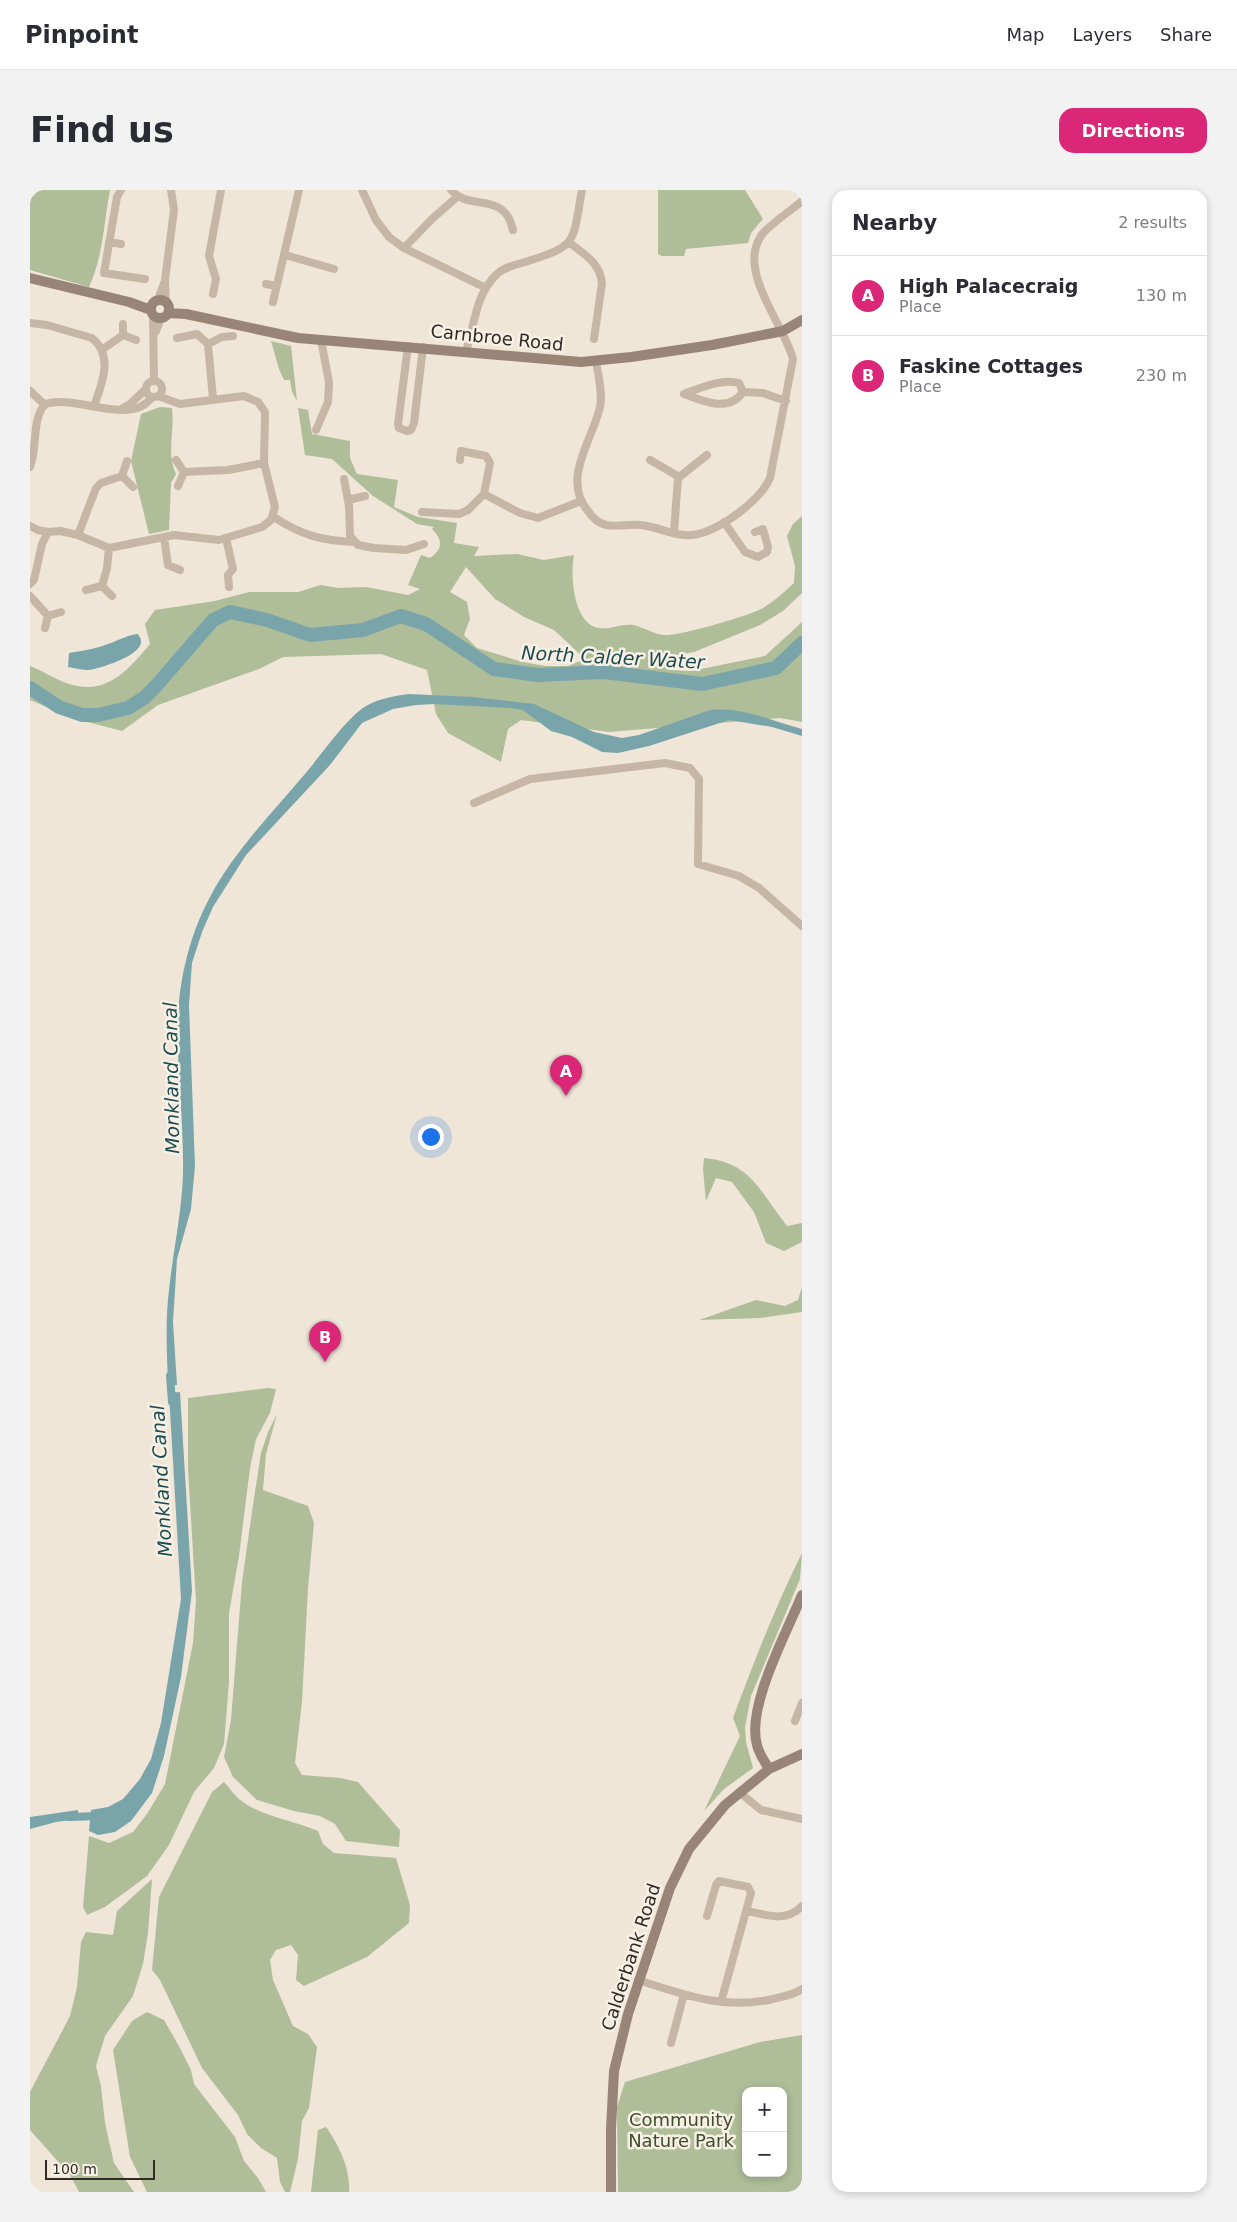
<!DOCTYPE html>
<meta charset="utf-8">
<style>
:root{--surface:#fff;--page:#f2f2f3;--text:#2b2b33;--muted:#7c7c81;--line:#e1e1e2;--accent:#db2777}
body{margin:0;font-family:"DejaVu Sans",sans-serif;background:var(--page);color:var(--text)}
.controls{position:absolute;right:15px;bottom:15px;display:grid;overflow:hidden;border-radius:10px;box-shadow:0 2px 8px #0003}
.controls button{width:45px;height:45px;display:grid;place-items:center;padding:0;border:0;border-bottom:1px solid var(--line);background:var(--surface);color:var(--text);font:25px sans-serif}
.scale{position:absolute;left:15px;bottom:12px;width:110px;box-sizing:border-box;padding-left:5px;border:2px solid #322b26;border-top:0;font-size:14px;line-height:18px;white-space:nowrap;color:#322b26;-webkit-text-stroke:4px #f7f0e4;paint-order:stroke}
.you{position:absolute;left:400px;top:946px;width:18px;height:18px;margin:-12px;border:4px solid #fff;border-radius:50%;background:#1a73e8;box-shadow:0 0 0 8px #1a73e833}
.badge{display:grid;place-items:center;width:32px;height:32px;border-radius:50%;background:var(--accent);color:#fff;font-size:16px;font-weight:700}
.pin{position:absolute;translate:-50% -41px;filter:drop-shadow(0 1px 2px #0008)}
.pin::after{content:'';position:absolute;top:26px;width:18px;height:15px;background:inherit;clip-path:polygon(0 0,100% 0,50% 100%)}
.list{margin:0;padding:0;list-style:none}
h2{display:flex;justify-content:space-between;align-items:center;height:65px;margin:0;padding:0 20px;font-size:21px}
h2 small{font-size:16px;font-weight:400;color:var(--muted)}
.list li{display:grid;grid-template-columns:32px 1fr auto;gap:15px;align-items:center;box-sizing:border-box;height:80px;padding:0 20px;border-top:1px solid var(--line)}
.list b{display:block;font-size:19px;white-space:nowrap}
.list p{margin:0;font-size:16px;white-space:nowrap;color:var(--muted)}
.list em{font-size:16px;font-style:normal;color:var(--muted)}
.map{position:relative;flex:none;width:772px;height:2002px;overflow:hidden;border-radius:15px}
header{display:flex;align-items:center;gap:30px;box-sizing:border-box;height:70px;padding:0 25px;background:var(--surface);border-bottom:1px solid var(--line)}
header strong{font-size:24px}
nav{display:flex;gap:28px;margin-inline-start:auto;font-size:18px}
.intro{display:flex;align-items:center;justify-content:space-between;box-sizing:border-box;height:120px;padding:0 30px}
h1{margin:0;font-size:35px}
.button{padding:12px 22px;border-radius:15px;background:var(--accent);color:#fff;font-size:18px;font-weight:700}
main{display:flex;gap:30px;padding:0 30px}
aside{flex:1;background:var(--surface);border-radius:15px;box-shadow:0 2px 8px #0003}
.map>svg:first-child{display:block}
.green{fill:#afbd99;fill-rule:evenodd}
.water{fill:#79a5aa}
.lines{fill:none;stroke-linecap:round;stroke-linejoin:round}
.canal{stroke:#79a5aa;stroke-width:8}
.river{stroke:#79a5aa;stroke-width:14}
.street{stroke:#c6b6a5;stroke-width:8}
.secondary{stroke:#998577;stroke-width:10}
.labels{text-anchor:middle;stroke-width:5;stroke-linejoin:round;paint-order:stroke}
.street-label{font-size:18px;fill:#322b26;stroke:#f7f0e4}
.park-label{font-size:18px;fill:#404f2b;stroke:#f7f0e4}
.water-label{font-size:19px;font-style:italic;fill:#1e4b51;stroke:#f7f0e4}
</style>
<header>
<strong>Pinpoint</strong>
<nav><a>Map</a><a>Layers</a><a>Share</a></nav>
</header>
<div class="intro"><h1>Find us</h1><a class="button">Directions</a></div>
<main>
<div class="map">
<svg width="772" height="2002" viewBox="0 0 772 2002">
<rect width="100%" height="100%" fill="#efe6d8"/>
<!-- green -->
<path class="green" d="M0,0H80C74,32 73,67 59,97L0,80Z
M628,0H715L733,29L721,43L718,53L656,59L654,66H632L628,64Z
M241,151L261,156L267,211L262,202L260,190H254L249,179Z
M130,217L142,218C145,242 136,263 146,284L141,293L139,340L119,344L101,271L111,224Z
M268,218L278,220L282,244L320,251V268L327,284L368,290L364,317L388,327L427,333L424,353L449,357L444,366L487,364L514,370L544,365C540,385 543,434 569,438C580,440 592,433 603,435C614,437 624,445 636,445C649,446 718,426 731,419C743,412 754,403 764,393L765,376L757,346L763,334L772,326V403L753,421L730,435L664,462L642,466L641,480L661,481L735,466L772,432V532L750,528L579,542L491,530L478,539L471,572L418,543L406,524L397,480L351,464L253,467L229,479L128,515L92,541L46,529L0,510V476C13,481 26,490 39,494C77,506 98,480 120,454L115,434L125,420L185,411L219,402H268L291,395L308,398L336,397L378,405L390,399L378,395L391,365L400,368C413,359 413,350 402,339L404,337L387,334L343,306L302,269L275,265ZM436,377L465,409L494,427L524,440L555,469L538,476H515L493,472L447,458L434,445L440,429L437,412L420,402Z
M674,968C721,972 730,1002 757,1036L772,1033V1052L754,1061L736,1053L724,1022L702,992L686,988L676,1011L673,979Z
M772,1097V1122L730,1128L669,1130L726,1110L755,1116L768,1110Z
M237,1198L246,1199L240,1223L226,1249L220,1278L209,1366L199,1423V1492L194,1554L184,1578L164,1602L139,1655L117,1686L75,1717L57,1725L53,1717L59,1646L79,1653L103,1642L117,1624L135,1594L163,1453L166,1411L158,1279V1208Z
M247,1224L236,1264L233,1300L278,1316L284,1333L278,1398L272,1512L265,1573L272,1585L310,1588L328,1592L370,1640L369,1657L316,1651L305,1634L290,1626L264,1621L227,1610L203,1587L194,1567L201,1530L212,1392L223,1315L231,1263L238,1242Z
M772,1363L770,1389L721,1506L715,1537L716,1552L723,1578L694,1599L674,1621L710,1546L703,1528C724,1472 745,1417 772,1363Z
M194,1592C199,1597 204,1605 209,1609C231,1627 263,1630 288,1641L293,1654L304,1663L366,1668L380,1715L379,1733L337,1767L274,1796L266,1790L268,1765L261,1755L246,1760L240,1770L243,1790L263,1836L278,1844L287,1857L279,1918L272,1931L268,1969L260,2002H255L250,1992L247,1968L231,1958L217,1944L208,1925L172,1878L130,1790L122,1780L129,1707L182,1602Z
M122,1689L118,1743L113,1774L103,1806L75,1846L66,1876L71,1896L75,1933L84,1973L104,2002H49L40,1985L0,1940V1902L40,1826L47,1797L51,1752L56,1742L83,1745L87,1721Z
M117,1822L134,1830L150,1858L161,1880L164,1894L205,1947L214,1971L228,1988L236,2002H117L100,1967L83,1860L102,1831Z
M772,1845V2002H588L587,1917L595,1892L730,1852ZM716,1901H753V1983H716Z
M296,1937C309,1955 321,1980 319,2002H281L288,1940Z"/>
<!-- water -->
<path class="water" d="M108,444C109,446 111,448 111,451C113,465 69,479 58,480C52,480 45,478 38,477L39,463C53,461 68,458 81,453C91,449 98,445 108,444Z
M379,504L443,507L504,514L564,542L592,548L609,545L680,520C713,517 741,531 772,539V546L742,537L699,530L619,556L588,563L572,562L542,547L521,541L493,520L481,518L405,514L386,515L363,519L332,533L300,575L216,665L183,717L172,742L162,773L159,815L165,976L161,1019L147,1069L143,1132L147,1195H138C137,1163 135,1132 139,1100C143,1061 152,1022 153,983C154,930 146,877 148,825C150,785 161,742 180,707C203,663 242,623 274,585C290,567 318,525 338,515C351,508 365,506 379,504Z
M150,1202L162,1401L151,1487L134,1566L122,1603L101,1631L85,1642L68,1645L59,1641L61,1620L78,1617L93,1609L110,1589L121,1569L131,1533L151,1409L139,1203Z
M48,1620V1629L26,1632L0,1639V1627Z"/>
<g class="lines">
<!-- canal -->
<path class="canal" d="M140,1186L142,1212
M39,1627L70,1626"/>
<!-- river -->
<path class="river" d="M0,498L29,517L52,525H68L98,518L114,508L126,496L183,430L200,422L237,430L280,445L333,440L371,426L396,434L464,479L508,485L574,482L672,494L746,478L772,453"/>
<!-- street -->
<path class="street" d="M91,0L87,7L74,83L115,89
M332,0L346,30L359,47L374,58L456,98
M421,0C440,22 474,0 483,40
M79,52L91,54
M540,53C555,65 570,73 572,93L564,149
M374,58L403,28L427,7
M255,65L304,79
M236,94L246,96
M183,104L186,89L179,66L191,0
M128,110L134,93
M243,112L269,0
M136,113L135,90L144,20L141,0
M123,125L124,191
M0,133L17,135L62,148C84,166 72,194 64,216
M126,141L131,128
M93,145L106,150
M147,148L167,144L178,154L192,147L203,146
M178,154L183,209
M378,156L368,234L369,238L377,241L381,240L384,233L393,157
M73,159L93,145V134
M436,161C445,134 445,105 467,84C474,77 485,75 495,72C549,55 542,54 552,0
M566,171C568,185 573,203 570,217C563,249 531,289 558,321C562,327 568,333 576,335C586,337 599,334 610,335C627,336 645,347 662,345C688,342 730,311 740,288L763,169C754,134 707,82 731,46C737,36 762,20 772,11
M116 199a8 8 0 1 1 16 0a8 8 0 1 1-16 0Z
M0,201L15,215
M713,202L709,193C692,188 670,198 654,204C672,211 699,223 713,202L733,203L756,211
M90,220L100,214L116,199
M286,240L298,212L299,192L291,150
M146,270L154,282L198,280L234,273
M620,270L646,285L648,288L644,342
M97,271L92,286L103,297
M0,277C8,257 1,231 15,214C46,204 102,237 122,207
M648,288L677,265
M314,289L319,316L320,346L328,355L344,358L376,360L394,354
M148,296L154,282
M454,304L490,323L508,328L551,311
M318,310L335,306
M392,322L429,324L438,320L454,304L460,273L456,266L431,261L430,270
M244,327C271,345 292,351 325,352
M694,332L715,362L728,367L737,362L738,357L733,339L725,342
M0,336L8,340L18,342L30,341L48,345L79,358L144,345L189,350L232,337L241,330L245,317L234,273L235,222L228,212L214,206L150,214L128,206
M48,345L66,298L71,293L92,286
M134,347L138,375L150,380
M196,348L203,379L198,385L199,397
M79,358L77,378L72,396L82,406
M0,394L4,390L12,354L18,342
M56,400L72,396
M0,406L18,426
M15,438L18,426L31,422
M444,613L500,589L635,573L660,578L669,589L668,674L709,686L729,698L772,736
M765,1531L772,1513
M709,1602L731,1620L772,1629
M717,1721C737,1725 756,1733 772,1716
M677,1726L686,1695L689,1691L718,1697L721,1703L691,1812
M608,1790C656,1805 692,1820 743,1809C754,1806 763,1805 772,1799
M641,1853L654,1804"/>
<!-- secondary -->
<path class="secondary" d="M0,88L99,112L121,120
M121 119a9 9 0 1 1 18 0a9 9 0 1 1-18 0Z
M138,123L156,124L268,148L551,172L601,167L682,155L753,141L772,130
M739,1579C735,1572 729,1564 727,1555C716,1517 757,1442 772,1405
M581,2002V1939L584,1881L598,1824L640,1698L659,1659L695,1615L739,1579L772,1564"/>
</g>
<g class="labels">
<!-- street labels -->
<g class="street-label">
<text transform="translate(467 148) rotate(6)" y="6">Carnbroe Road</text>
<text transform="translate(601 1767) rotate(-72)" y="6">Calderbank Road</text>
</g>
<!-- park labels -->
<g class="park-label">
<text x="651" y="1936">Community<tspan x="651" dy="21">Nature Park</tspan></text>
</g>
<!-- water labels -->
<g class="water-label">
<text transform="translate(583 467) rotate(3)" y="7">North Calder Water</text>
<text transform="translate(141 888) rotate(-91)" y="7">Monkland Canal</text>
<text transform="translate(131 1291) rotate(-93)" y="7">Monkland Canal</text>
</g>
</g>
</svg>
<div class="controls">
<button>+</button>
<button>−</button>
</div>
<div class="scale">100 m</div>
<div class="you"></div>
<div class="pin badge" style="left:536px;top:906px">A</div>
<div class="pin badge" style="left:295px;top:1172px">B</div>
</div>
<aside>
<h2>Nearby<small>2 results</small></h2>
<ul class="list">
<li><span class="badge">A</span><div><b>High Palacecraig</b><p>Place</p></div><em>130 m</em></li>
<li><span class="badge">B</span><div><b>Faskine Cottages</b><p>Place</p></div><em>230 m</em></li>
</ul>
</aside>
</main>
